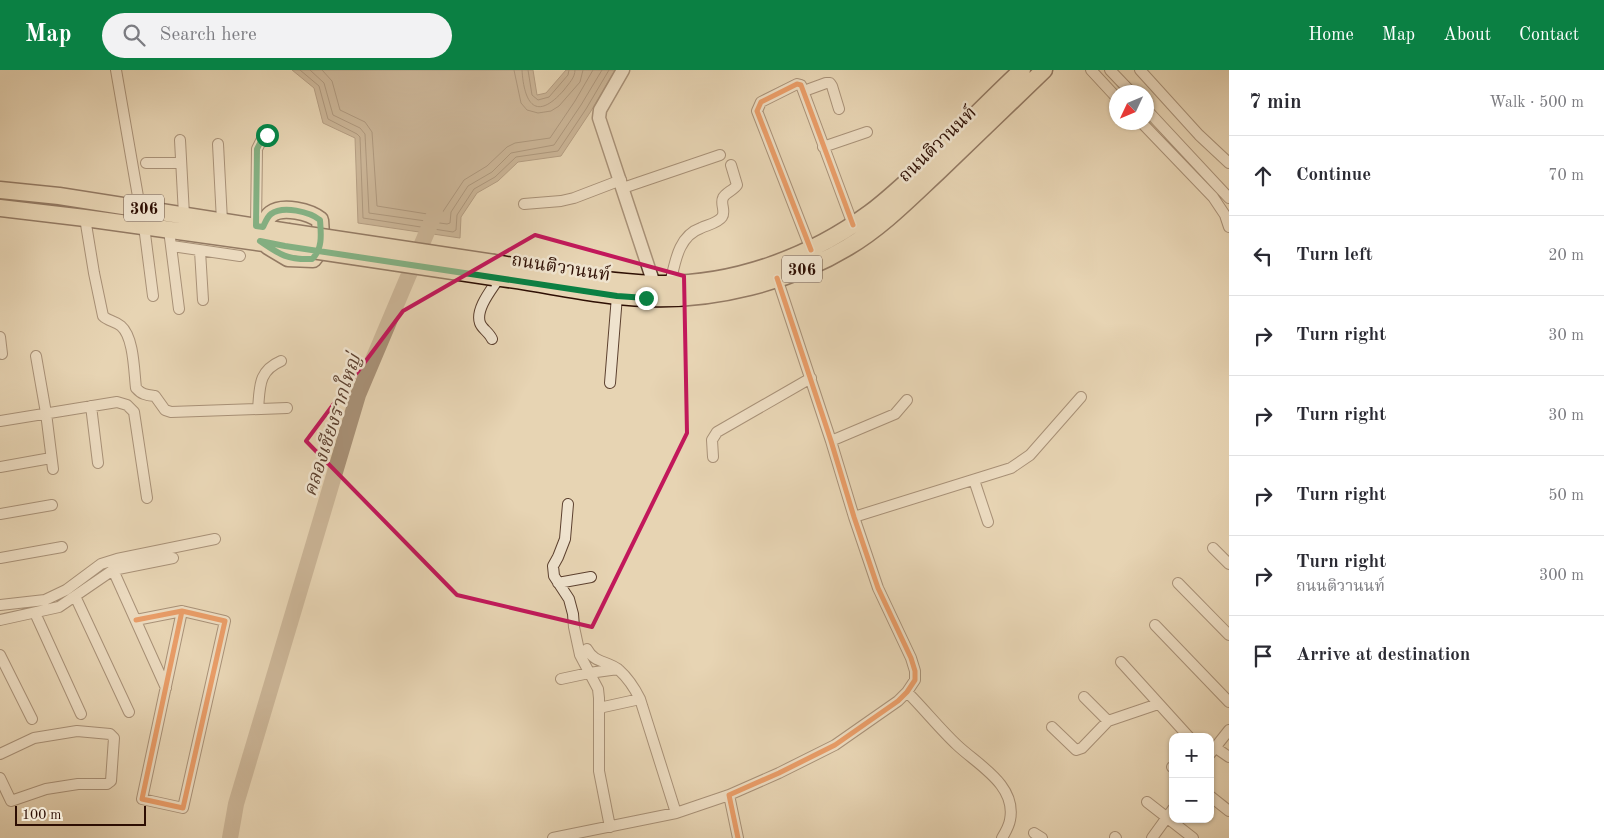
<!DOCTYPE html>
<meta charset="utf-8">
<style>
:root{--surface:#fff;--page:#f2f2f3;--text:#2b2b33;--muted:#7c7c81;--line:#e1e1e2;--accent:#0b8043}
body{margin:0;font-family:"Old Standard TT","Noto Serif Thai",serif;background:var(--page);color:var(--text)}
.controls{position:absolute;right:15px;bottom:15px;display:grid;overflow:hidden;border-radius:10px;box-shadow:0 1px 4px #0004}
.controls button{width:45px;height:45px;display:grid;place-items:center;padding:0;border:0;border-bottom:1px solid var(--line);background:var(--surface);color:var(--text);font:25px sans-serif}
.compass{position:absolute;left:1109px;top:15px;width:45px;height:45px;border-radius:50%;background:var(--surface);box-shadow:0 1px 4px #0004;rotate:226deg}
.scale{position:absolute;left:15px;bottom:12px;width:131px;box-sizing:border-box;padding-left:5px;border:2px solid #2d0e03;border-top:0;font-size:14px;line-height:18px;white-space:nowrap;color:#2d0e03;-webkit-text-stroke:4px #efe3ce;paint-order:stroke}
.stop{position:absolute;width:15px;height:15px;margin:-11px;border:4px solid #0b8043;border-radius:50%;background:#fff}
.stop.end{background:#0b8043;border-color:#fff;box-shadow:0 1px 5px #0008}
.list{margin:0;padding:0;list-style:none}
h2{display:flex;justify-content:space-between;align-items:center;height:65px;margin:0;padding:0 20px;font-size:21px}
h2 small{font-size:16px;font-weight:400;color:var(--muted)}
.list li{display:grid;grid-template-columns:32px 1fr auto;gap:15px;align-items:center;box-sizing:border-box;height:80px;padding:0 20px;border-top:1px solid var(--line)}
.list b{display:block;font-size:19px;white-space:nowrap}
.list p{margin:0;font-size:16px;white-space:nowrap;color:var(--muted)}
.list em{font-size:16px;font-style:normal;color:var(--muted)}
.icon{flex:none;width:28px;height:28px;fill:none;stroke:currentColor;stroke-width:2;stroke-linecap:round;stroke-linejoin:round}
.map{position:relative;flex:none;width:1229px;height:768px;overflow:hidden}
header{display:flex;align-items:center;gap:30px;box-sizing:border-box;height:70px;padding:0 25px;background:var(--accent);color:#fff}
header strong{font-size:24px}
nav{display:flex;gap:28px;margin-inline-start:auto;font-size:18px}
.search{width:350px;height:45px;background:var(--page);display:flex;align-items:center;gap:12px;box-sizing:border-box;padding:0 18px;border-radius:28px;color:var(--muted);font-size:19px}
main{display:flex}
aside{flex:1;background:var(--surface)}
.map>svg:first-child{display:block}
.water{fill:#a89177;stroke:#775d49}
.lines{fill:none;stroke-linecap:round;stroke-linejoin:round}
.shore{stroke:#6a503d;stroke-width:1}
.river{stroke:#a89177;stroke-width:16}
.minor-casing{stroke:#5c402f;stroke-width:12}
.tertiary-casing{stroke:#5c402f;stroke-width:15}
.primary-casing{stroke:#2d0e03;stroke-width:19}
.minor{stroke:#efe3ce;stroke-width:10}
.tertiary{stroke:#efe3ce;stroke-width:12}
.primary{stroke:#e7d4b3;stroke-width:16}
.primary-bridge-casing{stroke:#2d0e03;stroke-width:19;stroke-linecap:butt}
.primary-bridge{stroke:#e7d4b3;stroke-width:16}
.cycleway-casing{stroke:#efe3ce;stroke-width:8}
.cycleway{stroke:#e8590c;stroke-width:5}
.route{stroke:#0b8043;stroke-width:6}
.marked{fill:none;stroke:#c2185b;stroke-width:4;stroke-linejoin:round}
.labels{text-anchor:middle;stroke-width:5;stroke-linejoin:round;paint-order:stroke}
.shield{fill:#efe3ce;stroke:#674e40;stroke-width:1}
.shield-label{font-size:16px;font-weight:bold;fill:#2d0e03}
.street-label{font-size:18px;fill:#2d0e03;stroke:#efe3ce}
.water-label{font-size:19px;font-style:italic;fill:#5e4231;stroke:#efe3ce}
</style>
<header>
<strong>Map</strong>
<div class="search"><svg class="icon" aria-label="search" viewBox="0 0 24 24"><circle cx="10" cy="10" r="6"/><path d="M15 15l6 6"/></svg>Search here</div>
<nav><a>Home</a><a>Map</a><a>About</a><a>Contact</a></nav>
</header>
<main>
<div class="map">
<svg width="1229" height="768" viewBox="0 0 1229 768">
<rect width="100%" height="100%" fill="#e7d4b3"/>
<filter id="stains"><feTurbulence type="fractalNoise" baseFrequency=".004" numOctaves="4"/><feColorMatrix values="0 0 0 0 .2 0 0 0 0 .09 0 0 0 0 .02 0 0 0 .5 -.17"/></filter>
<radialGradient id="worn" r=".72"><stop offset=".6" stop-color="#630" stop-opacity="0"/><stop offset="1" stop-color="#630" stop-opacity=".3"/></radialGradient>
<!-- water -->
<path class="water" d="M292,0H533L537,25L546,23L566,0H615L591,41L561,86L518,92L498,111L477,123L461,147L460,168L358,153L355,68L323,53L314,18Z"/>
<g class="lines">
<!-- shore -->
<path class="shore" d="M300,0L319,16L328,49L357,64L360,67L363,148L453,162L456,160L457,145L474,119L495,107L516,87L558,81L586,39L609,0
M310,0L324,13L333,45L360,58L365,64L369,143L447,154L450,153L451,142L468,116L492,102L511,83L554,75L581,35L602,0
M322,0L332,11L340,40L365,52L372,62L377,136L440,146L464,110L487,96L507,77L515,73L550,68L575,31L593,0
M514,0L521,33L527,40L538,43L551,41L559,36L580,12L583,0
M522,0C524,34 536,52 564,20C569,13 575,8 575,0
M528,0L532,25L538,30L549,27L568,5L569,0"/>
<!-- river -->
<path class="river" d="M230,768L236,734L358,325L435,143"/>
<defs>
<path id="minor" d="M116,0L140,138
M1091,0L1116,27
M1110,0L1131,22
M1140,0L1199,65L1229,93
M804,21L826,13H830L832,16L839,39
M1146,39L1229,128
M1141,52L1213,127L1225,145L1229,157
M180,70L184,145
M218,74L222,151
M823,77L867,62
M146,93H181
M623,118L720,85
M524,134L561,131L574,128L621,110
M85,148L94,203L103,246C108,251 115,251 121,256C134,267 134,302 136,318C142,325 147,325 155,326L165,340L171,342L287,338
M144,156L153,226
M256,156L257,79L262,69L271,61
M169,160L179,239
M172,176L240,186
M811,180L757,41L761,32L797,14L801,15L853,155
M200,181L203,230
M670,214C675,193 678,166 701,158C707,155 718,153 722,147C726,141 720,134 723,128C725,123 734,120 737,115L731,95
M0,267L2,284
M492,269C489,262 482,259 480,253C475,239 492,219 499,208
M36,286L46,343L53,399
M610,313L617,226
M91,336L98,393
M258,339C260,317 258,301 281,291
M0,351L117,332L127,335L134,342L147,428
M831,371L895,344L907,330
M713,387L712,370L717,362L811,308
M0,397L51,388
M974,410L988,452
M568,434L565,469L558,487L553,496L554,506L569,529L573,544L574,557L580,585L598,619L599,628V701L610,757
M0,444L52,435
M854,447L1011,398L1030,385L1081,327
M1213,478L1229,494
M0,488L62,477
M113,500L166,618
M558,513L591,507
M1178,513L1229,565
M75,526L129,642
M0,535L45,530L66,520L101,494L117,489L215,469
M35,543L81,644
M0,550L59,537L113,500L173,488
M136,550L182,541L225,551L183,738L142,729L182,541
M1155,555L1229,632
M587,579C595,594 607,590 619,600C628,608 635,619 640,629
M0,585L32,649
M1121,592L1189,667
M561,609L589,603L618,599
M907,622C924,639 940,659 957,675C978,695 1017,715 1010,750C1009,756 1005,763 1002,768
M1084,627L1108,651L1158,634
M599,638L640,629L676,743
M1052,657L1076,680L1082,678L1108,651
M1216,678L1229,687
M0,684L34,668L77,661L110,664L114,668L111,711L107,714H78L46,719L11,731L0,708
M1210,684L1229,660
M1172,697H1173
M1210,726L1229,741
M1147,732L1193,768
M1034,763L1042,768
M1115,767L1116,768
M553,768L676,743L729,725
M738,768L729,725L779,703L835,675L898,631L907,622L915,610V601L911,588L878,518L854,447L831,371L777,208
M1152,768L1173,739"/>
<path id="tertiary" d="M623,0L600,40L599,48L654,214"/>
<path id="primary" d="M0,120L59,126L288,162
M0,138L85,148L285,176
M263,157C265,153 267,147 271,144C283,135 310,142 320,150C321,163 323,179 313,189L288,188L268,176
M494,193C547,201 601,212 655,214C732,216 809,188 870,143C890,128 909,110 927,93C959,62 990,30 1022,0
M493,207C544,213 594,226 646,228C713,231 790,212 848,177C882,157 910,128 938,102C973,68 1009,34 1044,0"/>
</defs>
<!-- minor casing -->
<use href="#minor" class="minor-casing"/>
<!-- tertiary casing -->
<use href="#tertiary" class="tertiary-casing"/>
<!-- primary casing -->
<use href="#primary" class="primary-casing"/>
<!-- minor -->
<use href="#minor" class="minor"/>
<!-- tertiary -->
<use href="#tertiary" class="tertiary"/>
<!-- primary -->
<use href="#primary" class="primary"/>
<defs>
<path id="primary-bridge" d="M288,162L494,193
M285,176L493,207"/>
</defs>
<!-- primary-bridge casing -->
<use href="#primary-bridge" class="primary-bridge-casing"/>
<!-- primary-bridge -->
<use href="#primary-bridge" class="primary-bridge"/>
<defs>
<path id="cycleway" d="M811,180L757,41L761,32L797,14L801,15L853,155
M136,550L182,541L225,551L183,738L142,729L182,541
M738,768L729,725L779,703L835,675L898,631L907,622L915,610V601L911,588L878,518L854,447L831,371L777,208"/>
</defs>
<!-- cycleway casing -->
<use href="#cycleway" class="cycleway-casing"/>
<!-- cycleway -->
<use href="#cycleway" class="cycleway"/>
</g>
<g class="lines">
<!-- route -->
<path class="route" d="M267,65L262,69L257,79L256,156L263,157C265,153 267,147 271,144C283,135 310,142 320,150C321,163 323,179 312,189C288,190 280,185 260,171L285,176L617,226L646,228"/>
</g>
<!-- marked area -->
<path d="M0 0H1229V768H0ZM535,165L684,206L687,363L592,557L457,525L306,371L403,241Z" fill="#e7d4b3" fill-opacity=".55" fill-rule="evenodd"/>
<path class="marked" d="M535,165L684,206L687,363L592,557L457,525L306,371L403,241Z"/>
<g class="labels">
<!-- shield labels -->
<g class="shield">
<rect x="124" y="124.5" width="40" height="27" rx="4"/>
<rect x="782" y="185.5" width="40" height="27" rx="4"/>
</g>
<g class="shield-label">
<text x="144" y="144">306</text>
<text x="802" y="205">306</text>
</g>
<!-- street labels -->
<g class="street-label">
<text transform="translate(937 74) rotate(-44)" y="6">ถนนติวานนท์</text>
<text transform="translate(561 197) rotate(9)" y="6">ถนนติวานนท์</text>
</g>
<!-- water labels -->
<g class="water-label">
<text transform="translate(331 355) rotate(-72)" y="7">คลองเชียงรากใหญ่</text>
</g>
</g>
<rect width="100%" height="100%" filter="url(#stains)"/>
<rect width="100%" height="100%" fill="url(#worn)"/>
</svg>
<div class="controls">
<button>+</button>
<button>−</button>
</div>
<svg class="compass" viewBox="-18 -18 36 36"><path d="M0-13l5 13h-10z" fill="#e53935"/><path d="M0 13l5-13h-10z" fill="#7c7c81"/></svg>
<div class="scale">100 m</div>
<div class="stop" style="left:267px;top:65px"></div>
<div class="stop end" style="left:646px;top:228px"></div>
</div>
<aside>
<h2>7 min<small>Walk · 500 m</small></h2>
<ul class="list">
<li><svg class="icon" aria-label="ahead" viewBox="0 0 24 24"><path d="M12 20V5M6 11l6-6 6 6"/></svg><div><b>Continue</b></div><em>70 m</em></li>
<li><svg class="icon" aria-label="left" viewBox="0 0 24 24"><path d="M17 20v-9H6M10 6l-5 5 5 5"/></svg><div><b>Turn left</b></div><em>20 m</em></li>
<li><svg class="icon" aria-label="right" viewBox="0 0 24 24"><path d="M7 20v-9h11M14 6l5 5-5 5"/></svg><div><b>Turn right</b></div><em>30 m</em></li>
<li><svg class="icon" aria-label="right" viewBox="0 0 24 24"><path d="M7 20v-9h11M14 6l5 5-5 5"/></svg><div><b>Turn right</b></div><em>30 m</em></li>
<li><svg class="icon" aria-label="right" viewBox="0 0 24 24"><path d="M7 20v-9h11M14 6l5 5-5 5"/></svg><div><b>Turn right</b></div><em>50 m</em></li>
<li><svg class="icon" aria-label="right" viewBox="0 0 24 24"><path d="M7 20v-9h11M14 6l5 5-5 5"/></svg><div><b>Turn right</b><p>ถนนติวานนท์</p></div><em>300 m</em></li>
<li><svg class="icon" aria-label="arrive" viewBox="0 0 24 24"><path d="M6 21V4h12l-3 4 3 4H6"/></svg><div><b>Arrive at destination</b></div></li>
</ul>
</aside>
</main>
